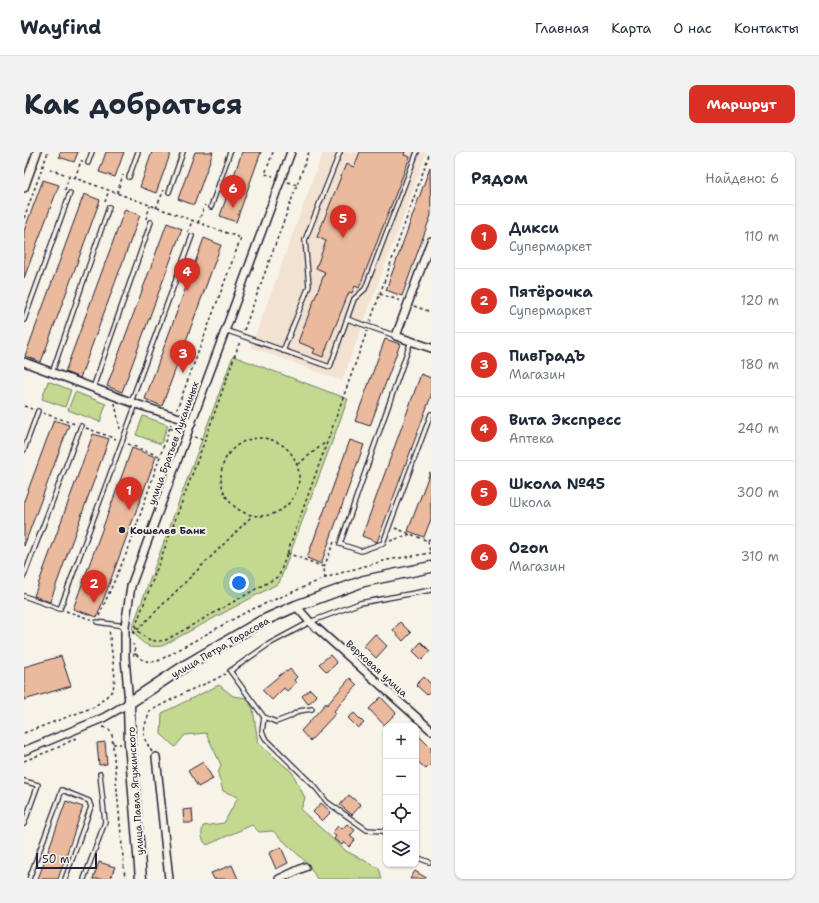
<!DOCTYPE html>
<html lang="ru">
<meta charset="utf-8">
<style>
:root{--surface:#fff;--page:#f2f2f3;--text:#1f2937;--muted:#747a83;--line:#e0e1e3;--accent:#d93025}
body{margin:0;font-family:"Shantell Sans",sans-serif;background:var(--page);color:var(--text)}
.controls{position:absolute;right:12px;bottom:12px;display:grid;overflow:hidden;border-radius:8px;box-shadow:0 1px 3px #0004}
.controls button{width:36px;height:36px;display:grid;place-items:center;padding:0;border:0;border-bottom:1px solid var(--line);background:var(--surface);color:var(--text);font:20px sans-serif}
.scale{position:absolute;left:12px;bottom:10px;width:61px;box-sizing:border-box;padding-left:4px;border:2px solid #22223b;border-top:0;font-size:11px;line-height:14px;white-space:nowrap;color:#22223b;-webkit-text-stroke:3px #f7f3e8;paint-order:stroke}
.you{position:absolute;left:215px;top:431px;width:14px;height:14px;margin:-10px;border:3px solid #fff;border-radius:50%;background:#1a73e8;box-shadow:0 0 0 6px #1a73e833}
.badge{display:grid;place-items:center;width:26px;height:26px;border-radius:50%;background:var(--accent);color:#fff;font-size:13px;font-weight:700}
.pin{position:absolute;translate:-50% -33px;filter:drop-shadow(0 1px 2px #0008)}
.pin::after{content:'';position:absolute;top:21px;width:14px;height:12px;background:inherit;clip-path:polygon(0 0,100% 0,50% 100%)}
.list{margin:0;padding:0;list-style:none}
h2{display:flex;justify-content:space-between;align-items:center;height:52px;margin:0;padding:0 16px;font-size:17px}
h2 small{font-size:13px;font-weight:400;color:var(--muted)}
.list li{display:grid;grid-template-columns:26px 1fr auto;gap:12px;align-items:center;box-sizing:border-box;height:64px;padding:0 16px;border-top:1px solid var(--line)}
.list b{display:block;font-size:15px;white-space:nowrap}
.list p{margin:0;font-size:13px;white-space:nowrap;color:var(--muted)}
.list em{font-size:13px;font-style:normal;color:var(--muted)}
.icon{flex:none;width:22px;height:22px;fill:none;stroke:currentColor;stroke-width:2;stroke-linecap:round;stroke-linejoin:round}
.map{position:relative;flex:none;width:407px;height:727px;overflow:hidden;border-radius:8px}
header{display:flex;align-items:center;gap:24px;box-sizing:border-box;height:56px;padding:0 20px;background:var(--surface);border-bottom:1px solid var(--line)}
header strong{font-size:19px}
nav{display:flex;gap:22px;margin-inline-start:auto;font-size:14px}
.intro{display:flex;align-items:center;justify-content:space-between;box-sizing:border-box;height:96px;padding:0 24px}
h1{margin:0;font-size:28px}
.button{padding:10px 18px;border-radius:8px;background:var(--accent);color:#fff;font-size:14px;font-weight:700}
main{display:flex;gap:24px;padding:0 24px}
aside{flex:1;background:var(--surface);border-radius:8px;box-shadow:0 1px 3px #0004}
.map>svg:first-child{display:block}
.built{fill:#f3e2d1}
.green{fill:#c3d98f;stroke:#727e65}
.building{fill:#ebba9c;stroke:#22223b}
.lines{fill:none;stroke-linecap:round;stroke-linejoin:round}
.lane-casing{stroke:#22223b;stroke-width:6}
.street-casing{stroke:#22223b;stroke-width:10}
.secondary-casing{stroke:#22223b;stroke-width:13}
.path{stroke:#22223b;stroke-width:1.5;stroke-dasharray:3 3;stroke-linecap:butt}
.lane{stroke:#f7f3e8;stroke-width:3.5}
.street{stroke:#f7f3e8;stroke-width:7}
.secondary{stroke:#f7f3e8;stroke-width:10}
.poi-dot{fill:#22223b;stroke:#f7f3e8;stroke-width:1.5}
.labels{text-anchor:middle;stroke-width:4;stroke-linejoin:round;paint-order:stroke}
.street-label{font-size:10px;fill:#22223b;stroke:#f7f3e8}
.poi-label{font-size:10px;font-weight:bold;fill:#22223b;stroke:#f7f3e8;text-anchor:start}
</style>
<header>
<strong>Wayfind</strong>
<nav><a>Главная</a><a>Карта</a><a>О нас</a><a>Контакты</a></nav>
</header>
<div class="intro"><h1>Как добраться</h1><a class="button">Маршрут</a></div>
<main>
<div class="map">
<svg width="407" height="727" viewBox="0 0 407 727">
<rect width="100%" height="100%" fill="#f7f3e8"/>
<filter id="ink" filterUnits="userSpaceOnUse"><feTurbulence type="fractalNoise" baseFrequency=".025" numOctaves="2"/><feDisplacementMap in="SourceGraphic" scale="8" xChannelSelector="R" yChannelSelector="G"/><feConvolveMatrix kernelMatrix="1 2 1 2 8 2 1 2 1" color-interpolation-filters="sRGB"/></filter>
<g filter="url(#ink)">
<!-- built -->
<path class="built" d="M299,0H403L318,229L227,195Z"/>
<!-- green -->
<path class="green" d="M209,204L324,247L255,431L138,494C121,496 117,491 108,476Z
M24,229L47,238L41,255L18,247Z
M51,240L82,252L76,270L44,258Z
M119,264L144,273L137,292L112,283Z
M195,533L209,544L223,546L229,557L234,591L268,620L281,646L277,658L322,699L355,716L358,727H293L285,713L249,679L235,680L228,673L183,693C177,688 177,681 179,674L200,671L214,645L199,639L194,622L197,613L182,581L161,583L151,595L137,582L138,561Z"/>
<!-- building -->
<path class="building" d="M36,0H54L50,10L35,5Z
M82,0H100L91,25L75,20Z
M128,0H147L132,41L116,35Z
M171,0H189L170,53L154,47Z
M218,0H237L212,70L196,64Z
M336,0H381L380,3L386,5L335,136L331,134L328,141L325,140L299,205L289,201L291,197L274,190L301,120L292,116L302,89L293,85L322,12L330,15Z
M406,15L407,63L378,144L362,138Z
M19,28L35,33L0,126V79Z
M60,42L76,48L17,210L1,204Z
M101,57L116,63L56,226L41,220Z
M143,71L158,77L98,240L83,234Z
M180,86L197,93L138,254L121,247Z
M361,187L376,192L346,274L331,269Z
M397,222L407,226V244L353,390L338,384Z
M30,268L45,273L0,394V349Z
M69,282L85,287L26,450L10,444Z
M326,288L340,293L297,412L283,406Z
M108,296L132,305L73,465L49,457Z
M406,320L407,367L400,385L384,379Z
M376,470L387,481L379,489L369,478Z
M351,482L363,494L352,506L340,494Z
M397,490L406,499L398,508L389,499Z
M306,503L313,511L303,520L295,512Z
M37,504L47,534L0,548V515Z
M266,517L273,525L270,528L272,531L263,539L260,536L248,548L238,538L261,519L263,520Z
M400,525L407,532V539L403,543L392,533Z
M326,526L333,533L310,559L312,561L286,589L277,579L302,551L303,553Z
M286,537L293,544L284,552L278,544Z
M357,545L372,561L360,573L345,557Z
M330,561L340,571L334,576L324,566Z
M392,581L407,596V612L402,617L392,608Z
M81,590L83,612L75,613L73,591Z
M179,610L189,627L174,635L164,619Z
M325,643L337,653L328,663L316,653Z
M42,649L59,655L34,727H14Z
M297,651L307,660L298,669L289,660Z
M168,657L169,671H160L159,658Z
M323,672L331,678L326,684L331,688L325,695L320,690L318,693L310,687L312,684L308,681L314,674L318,677Z
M257,695L264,711L252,717L245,701Z
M75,710L91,715L86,727H69Z
M208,713L214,727H190L187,721Z
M391,719L404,727H386Z"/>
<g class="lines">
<defs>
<path id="lane" d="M64,11L68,0
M105,25L114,0
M145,40L159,0
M187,55L206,0
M323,167L372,184
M0,168L46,41
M201,178L306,215L330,147L341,137L393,0
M387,189L316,392L337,399L359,391L407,262
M259,199L285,134L281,88L316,0
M28,221L85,55
M69,236L127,70
M107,250L168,84
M0,298L14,259
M0,424L57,274
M0,444L36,457L112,252
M73,470L101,474
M288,557L275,559L265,565L252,570L240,565L206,519L245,492L286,470L336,451L407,438
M240,565L238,580L241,586L292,636L303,650L343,678L359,679L362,682
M0,629L14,633L0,672
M392,705L405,710
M5,727L38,638L65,649L67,655L41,727
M60,727L81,670L76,622"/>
<path id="street" d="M0,36L13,0
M407,89L372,184L407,196
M0,210L112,252L168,270
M272,454L286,470L407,578
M0,599L79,566L105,551L101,506V474L107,434L267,0
M132,605L145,727
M255,727L281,715"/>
<path id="secondary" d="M117,727L106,591L105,551L164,512L236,470L272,454L340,429L407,415"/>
</defs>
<!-- lane casing -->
<use href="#lane" class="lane-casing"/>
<!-- street casing -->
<use href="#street" class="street-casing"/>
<!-- secondary casing -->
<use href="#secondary" class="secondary-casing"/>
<!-- path -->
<path class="path" d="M249,0L241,22L249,24
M26,17L217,86L153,257
M51,26L57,9H59
M264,30L273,33
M41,38L45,24
M93,41L99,23
M81,50L85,38
M132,56L140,38
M0,66L24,0
M122,67L126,54
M174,71L181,53
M164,80L168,69
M356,142L377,149
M390,154L407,160
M346,170L406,0
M220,178L285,0
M91,251L96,277
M0,254L8,257
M19,261L51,272
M62,276L92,287
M146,276L155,280
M170,285L180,288
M197 325a39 39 0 1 1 78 0a39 39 0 1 1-78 0Z
M104,292L135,304
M274,312L302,290
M371,376L404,389L406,401
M366,389L387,382
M404,389L407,384
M263,401L300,415L301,426
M300,415L310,390
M42,459L69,468
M75,464L106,393L147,272
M111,474C120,487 126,491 142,488L255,424L343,179
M109,481L181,288L216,189
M109,482L228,364
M112,502C118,509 125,511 134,509L224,459L301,426L323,419L363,408L407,401
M109,503L112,502L109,492
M79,575L85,577L88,583L101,727
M0,581L70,555L80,547L89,538L91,526L85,477
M89,592H97
M128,600C116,581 119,579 126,559L164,539L188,529L201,522
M0,609L33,596L52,586"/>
<!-- lane -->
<use href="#lane" class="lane"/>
<!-- street -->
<use href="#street" class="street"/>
<!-- secondary -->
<use href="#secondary" class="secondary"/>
</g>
</g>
<!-- markers -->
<circle class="poi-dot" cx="98" cy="378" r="4"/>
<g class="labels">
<!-- street labels -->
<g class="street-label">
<text transform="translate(149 291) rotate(-70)" y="4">улица Братьев Луканиных</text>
<text transform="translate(196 495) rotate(-30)" y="4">улица Петра Тарасова</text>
<text transform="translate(353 516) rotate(42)" y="4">Верховая улица</text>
<text transform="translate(111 639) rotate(-94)" y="4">улица Павла Ягужинского</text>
</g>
<!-- poi labels -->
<g class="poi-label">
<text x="106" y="382">Кошелев Банк</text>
</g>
</g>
</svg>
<div class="controls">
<button>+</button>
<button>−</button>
<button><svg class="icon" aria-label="locate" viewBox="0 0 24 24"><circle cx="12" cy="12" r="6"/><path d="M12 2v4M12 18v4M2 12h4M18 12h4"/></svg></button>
<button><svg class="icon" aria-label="layers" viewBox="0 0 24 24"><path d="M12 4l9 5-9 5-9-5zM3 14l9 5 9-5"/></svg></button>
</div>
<div class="scale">50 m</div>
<div class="you"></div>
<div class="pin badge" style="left:105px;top:358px">1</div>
<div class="pin badge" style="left:70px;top:451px">2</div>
<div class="pin badge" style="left:159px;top:221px">3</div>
<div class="pin badge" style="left:163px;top:139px">4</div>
<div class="pin badge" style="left:319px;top:86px">5</div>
<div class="pin badge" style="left:209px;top:56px">6</div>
</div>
<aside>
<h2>Рядом<small>Найдено: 6</small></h2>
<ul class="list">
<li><span class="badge">1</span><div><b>Дикси</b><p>Супермаркет</p></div><em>110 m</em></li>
<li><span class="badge">2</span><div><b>Пятёрочка</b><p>Супермаркет</p></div><em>120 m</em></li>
<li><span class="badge">3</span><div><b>ПивГрадЪ</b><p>Магазин</p></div><em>180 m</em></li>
<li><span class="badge">4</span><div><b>Вита Экспресс</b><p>Аптека</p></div><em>240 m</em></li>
<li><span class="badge">5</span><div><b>Школа №45</b><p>Школа</p></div><em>300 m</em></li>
<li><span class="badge">6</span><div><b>Ozon</b><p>Магазин</p></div><em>310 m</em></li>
</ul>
</aside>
</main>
